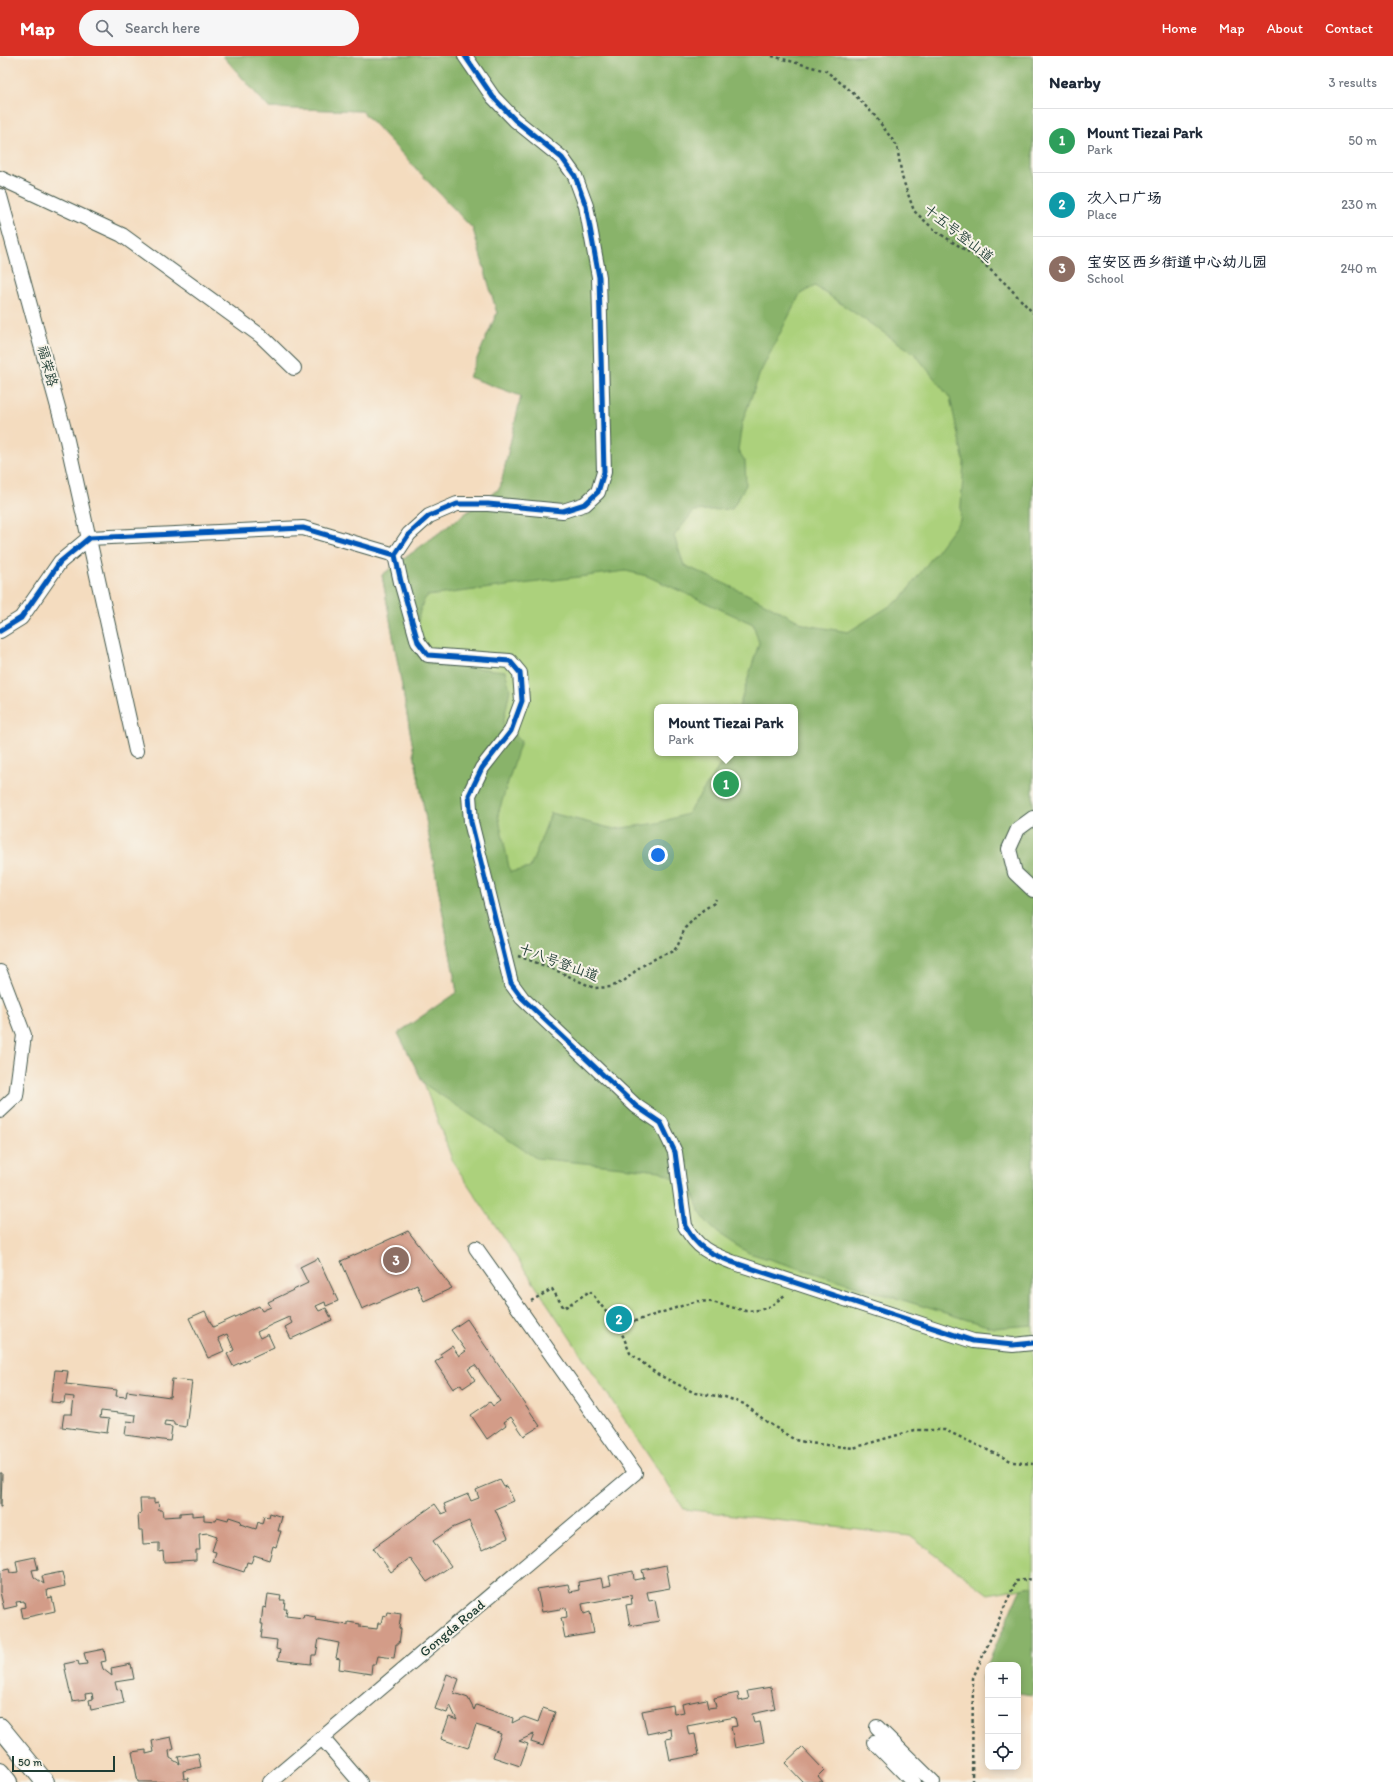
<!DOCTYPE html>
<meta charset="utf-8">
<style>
:root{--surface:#fff;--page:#f6f6f7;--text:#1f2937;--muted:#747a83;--line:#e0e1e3;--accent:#d93025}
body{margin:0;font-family:Itim,"LXGW WenKai TC",sans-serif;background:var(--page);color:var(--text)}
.controls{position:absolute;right:12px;bottom:12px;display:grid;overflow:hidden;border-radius:8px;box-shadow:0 2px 10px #0003}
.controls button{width:36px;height:36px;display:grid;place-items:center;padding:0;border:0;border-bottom:1px solid var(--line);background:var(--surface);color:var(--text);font:20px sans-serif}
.scale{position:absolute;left:12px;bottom:10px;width:103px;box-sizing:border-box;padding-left:4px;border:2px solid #1f3d34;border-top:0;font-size:11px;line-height:14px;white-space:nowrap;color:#1f3d34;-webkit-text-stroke:3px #f7f3e8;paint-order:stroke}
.you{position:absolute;left:658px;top:799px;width:14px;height:14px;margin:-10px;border:3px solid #fff;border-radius:50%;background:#1a73e8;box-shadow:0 0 0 6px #1a73e833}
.badge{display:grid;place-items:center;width:26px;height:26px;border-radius:50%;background:var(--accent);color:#fff;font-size:13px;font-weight:700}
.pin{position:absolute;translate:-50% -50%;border:2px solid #fff;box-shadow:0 1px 4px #0006}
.popup{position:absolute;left:654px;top:648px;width:144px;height:52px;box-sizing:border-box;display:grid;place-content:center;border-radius:8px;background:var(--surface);filter:drop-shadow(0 1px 3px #0005);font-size:13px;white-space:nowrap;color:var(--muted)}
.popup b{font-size:15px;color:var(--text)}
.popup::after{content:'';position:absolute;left:50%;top:100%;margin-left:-8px;border:8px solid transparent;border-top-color:var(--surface)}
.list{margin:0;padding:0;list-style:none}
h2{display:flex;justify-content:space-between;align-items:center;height:52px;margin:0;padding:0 16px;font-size:17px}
h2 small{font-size:13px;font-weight:400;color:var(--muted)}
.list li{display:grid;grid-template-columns:26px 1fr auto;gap:12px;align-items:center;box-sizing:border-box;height:64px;padding:0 16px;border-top:1px solid var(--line)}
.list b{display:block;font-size:15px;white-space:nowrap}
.list p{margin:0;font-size:13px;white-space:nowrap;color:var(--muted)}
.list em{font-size:13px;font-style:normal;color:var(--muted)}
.icon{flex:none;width:22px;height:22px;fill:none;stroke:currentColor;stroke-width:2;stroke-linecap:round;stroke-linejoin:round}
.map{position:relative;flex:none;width:1033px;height:1726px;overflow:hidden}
header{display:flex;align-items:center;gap:24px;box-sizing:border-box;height:56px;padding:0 20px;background:var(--accent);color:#fff}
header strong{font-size:19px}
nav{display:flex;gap:22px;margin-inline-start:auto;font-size:14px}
.search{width:280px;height:36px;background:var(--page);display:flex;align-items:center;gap:10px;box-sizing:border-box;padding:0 14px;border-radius:22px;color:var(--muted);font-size:15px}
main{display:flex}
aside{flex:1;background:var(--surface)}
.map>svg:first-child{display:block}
.green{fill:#acd17b;stroke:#668758;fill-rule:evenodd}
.forest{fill:#89b36b;stroke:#547850;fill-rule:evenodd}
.building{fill:#d39c88}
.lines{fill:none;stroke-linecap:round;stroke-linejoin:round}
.minor-casing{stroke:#3f5549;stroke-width:16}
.major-casing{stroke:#3f5549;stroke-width:20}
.path{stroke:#3f5549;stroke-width:2.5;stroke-dasharray:3 3;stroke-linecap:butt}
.minor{stroke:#fff;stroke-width:14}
.major{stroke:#fff;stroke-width:18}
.cycleway-casing{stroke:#f7f3e8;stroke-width:8}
.cycleway{stroke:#0057b8;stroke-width:5}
.labels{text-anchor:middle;stroke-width:4;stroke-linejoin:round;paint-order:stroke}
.street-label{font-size:14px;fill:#1f3d34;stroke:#f7f3e8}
</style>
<header>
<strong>Map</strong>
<div class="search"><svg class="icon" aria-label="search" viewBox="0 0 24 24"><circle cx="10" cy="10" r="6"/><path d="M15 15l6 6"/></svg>Search here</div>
<nav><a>Home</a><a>Map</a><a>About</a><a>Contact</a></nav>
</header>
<main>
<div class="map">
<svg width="1033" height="1726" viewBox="0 0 1033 1726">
<rect width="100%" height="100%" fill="#f7f3e8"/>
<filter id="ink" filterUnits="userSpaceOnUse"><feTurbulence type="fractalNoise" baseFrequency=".025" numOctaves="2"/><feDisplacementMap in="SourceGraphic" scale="8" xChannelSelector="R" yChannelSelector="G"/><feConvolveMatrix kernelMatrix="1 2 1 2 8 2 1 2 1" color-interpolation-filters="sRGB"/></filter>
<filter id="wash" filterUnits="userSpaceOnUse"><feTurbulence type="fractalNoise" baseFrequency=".012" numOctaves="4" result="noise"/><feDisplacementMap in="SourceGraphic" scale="16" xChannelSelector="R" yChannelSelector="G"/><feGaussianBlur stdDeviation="0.9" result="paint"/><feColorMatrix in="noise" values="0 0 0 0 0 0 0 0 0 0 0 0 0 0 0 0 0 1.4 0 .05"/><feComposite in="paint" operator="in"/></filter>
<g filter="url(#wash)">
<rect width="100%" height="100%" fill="#f4dcbf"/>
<!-- green -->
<path class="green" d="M223,0H1033V1530L988,1538L910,1480L684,1453L453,1106L424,1028L398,977L457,936L382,519L500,432L521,340L469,321L497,257L473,173L362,55L269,52ZM657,651H795V697H657Z"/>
<!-- forest -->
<path class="forest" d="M223,0H1033V1269L994,1272L749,1197C731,1186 712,1176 701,1158C697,1150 694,1140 691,1132L660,1115L536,1102L424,1028L398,977L457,936L382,519L500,432L521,340L469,321L497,257L473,173L362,55L269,52ZM815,230L915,298L950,342L964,406L960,464L901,543L848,576L806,569L749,539L684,509L674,480L694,455L732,453L746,429L745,405L738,394L742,367L760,317L800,238ZM626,515L647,520L753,568L759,587L739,651H795V697H724L721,708L687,758L658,767L614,773L551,757L530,812L510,816L498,758L521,685L503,668L510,633L505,615L427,607L418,599C418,580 415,555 427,540Z
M1033,1530V1639L1018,1637V1609H988V1634L983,1633L982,1621L1021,1532Z"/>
<g id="blocks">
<!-- building -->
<path class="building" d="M408,1175L452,1232L424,1245L417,1229L362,1253L341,1205Z
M318,1202L338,1245L326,1250L325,1246L316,1250L319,1255L326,1252L332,1264L291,1283L285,1271L292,1267L289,1261L273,1268L257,1276L260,1282L268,1278L274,1291L233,1310L227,1298L234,1294L227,1278L218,1282L224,1295L208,1302L189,1262L205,1255L213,1271L259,1250L262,1255L266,1253L271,1251L268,1246L308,1227L300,1211Z
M467,1263L540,1370L524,1380L511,1361L504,1366L506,1369L487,1383L471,1359L490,1346L493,1350L500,1345L475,1309L468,1313L475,1324L463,1332L461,1328L453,1333L435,1306L442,1301L440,1298L452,1290L459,1300L466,1295L451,1274Z
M55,1314L68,1315L66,1328L117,1334L116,1340L126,1341L127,1335L170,1341L172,1323L192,1325L186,1371L174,1369V1366L165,1365L164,1370L172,1371L170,1385L125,1379L127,1365L135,1366L136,1359L101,1355L100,1362L109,1363L107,1377L62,1371L64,1358H72L74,1341L65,1340L64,1347L51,1346Z
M0,1417H2L1,1451H0Z
M500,1424L504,1431L507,1430L514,1445L495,1453L508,1482L482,1494L469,1465L452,1472L433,1485L451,1510L427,1526L410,1502L391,1516L373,1492L435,1448L442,1458L447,1456L444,1448L468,1438L471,1445L479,1442L476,1434Z
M140,1443H154V1447L158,1446L159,1454H162L163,1461L180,1460V1457L192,1456V1460L204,1459V1464L216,1465L217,1461L228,1464L229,1461L241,1465L240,1468L256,1473L258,1466L262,1468L264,1460L269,1461L270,1457L282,1461L278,1475H281L276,1491L273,1490L269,1504L254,1499L251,1507L247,1506L244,1516L213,1506L216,1496L212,1495L217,1480L208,1477L199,1478L200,1494H196V1504L164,1506L163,1495L159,1496V1487L143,1488L142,1474H139L138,1458L141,1457Z
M35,1501L38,1513L32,1514L34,1521L44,1528L42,1520L62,1516L65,1530L47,1534L48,1542L52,1541L55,1555L23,1562L21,1552L25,1551L24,1545L16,1546L17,1550L4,1553L0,1536V1515L9,1513L10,1517L18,1516L16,1505Z
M666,1509L670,1532L647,1536L649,1545L655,1544L659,1565L630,1570L626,1549L632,1548L631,1539L582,1548L584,1558L590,1556L594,1577L565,1582L561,1562L567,1561L566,1552L542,1556L537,1533L568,1528L570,1536L579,1534L578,1526L601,1522L603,1531L611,1529L609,1520L633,1515L634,1524L644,1522L642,1514Z
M268,1538L281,1540L280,1544H285L284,1553H287L286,1560L303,1562L304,1559L316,1561L315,1564L348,1569V1566L360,1568V1571L377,1573L378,1567H381L383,1559L387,1560L388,1556L401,1558L399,1572L401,1573L399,1588H396L394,1602L378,1600L376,1608H372L371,1618L339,1613L340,1603L336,1602L339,1587L319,1583L316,1599H312L311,1608L278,1604L280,1594L276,1593L277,1584L261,1582L263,1568H261L263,1551L266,1552Z
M104,1593L106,1605L101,1606L103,1613L112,1620L111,1612L131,1608L134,1623L115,1626L117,1634L121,1633L124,1647L91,1654L89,1644L93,1643L92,1637L85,1638L86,1643L72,1645L64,1608L78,1605L79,1609L87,1608L84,1597Z
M447,1618L459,1623L454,1637L468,1642L474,1654L476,1649L513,1662L512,1667L524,1661L538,1666L543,1652L555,1656L543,1690L531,1686L534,1678L519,1685L528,1688L520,1710L493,1701L501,1678L489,1673L476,1669L468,1692L441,1683L449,1661L457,1664L450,1649L447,1657L435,1653Z
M771,1631L775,1653L752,1658L754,1667L760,1666L764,1686L735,1692L731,1671L737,1670L735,1661L714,1665L687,1670L689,1679L695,1678L699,1699L670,1704L666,1683L672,1682L671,1673L647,1678L642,1655L673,1649L674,1658L684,1656L682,1648L706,1643L708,1652L716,1651L714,1642L738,1637L739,1645L749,1643L747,1635Z
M171,1681L174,1693L169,1695L170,1702L180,1708L178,1701L198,1697L201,1711L183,1715L184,1723L188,1722L189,1726H138L132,1696L146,1694V1698L154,1696L152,1685Z
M802,1691L824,1714L818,1720L823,1726H801L802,1725L785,1707Z"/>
</g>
</g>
<g filter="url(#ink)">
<use href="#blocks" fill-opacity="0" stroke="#3f5549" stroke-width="1"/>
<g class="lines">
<defs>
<path id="minor" d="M465,0L493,41L515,64L562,102L575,120L586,150L599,221L604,416L598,436L585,448L563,455L488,448H457L429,460L409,478L395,499L401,526L418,586L428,599L510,605L520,617L522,645L511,675L482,712L469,739L471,766L511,927L522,942L636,1050L661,1067L675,1096L685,1170C698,1193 709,1197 732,1206L973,1285L1013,1289L1033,1287
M0,122L122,179L261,280L294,312
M0,140L67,384L136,695
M0,575L21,562L60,506L89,482L303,472L395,499
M1033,762L1018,773L1009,793L1015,817L1033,834
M0,916L24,979L16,1040L0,1055
M877,1671L933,1726
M322,1682L360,1726
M874,1686L913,1726
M270,1726L635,1417L476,1192"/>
<path id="major" d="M0,1671L45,1726
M0,1716L8,1726"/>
</defs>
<!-- minor casing -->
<use href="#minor" class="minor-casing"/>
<!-- major casing -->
<use href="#major" class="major-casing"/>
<!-- path -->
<path class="path" d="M772,0L826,15L852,36L875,60L897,90L902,121L914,155L937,176L975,200L1007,229L1033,257
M518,900L551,912L594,932L611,931L624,925L640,911L662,899L674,895L678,889L685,872L703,854L714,847L716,843
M531,1245L552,1233L564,1252L590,1235L614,1266L623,1280L630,1297L657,1318L695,1337L725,1341L744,1348L767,1366L795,1384L809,1387L853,1392L915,1374H945L1013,1406L1033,1408
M617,1271L697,1245L712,1246L746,1255L760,1254L771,1250L786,1238
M972,1726L973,1622L1016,1525L1033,1523"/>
<!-- minor -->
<use href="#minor" class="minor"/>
<!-- major -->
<use href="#major" class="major"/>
<defs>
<path id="cycleway" d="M465,0L493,41L515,64L562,102L575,120L586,150L599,221L604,416L598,436L585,448L563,455L488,448H457L429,460L409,478L395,499L401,526L418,586L428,599L510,605L520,617L522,645L511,675L482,712L469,739L471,766L511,927L522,942L636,1050L661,1067L675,1096L685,1170C698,1193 709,1197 732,1206L973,1285L1013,1289L1033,1287
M0,575L21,562L60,506L89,482L303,472L395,499"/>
</defs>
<!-- cycleway casing -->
<use href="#cycleway" class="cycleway-casing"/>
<!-- cycleway -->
<use href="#cycleway" class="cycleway"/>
</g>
</g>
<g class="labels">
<!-- street labels -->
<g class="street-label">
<text transform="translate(959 177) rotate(38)" y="5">十五号登山道</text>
<text transform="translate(48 310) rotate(75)" y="5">福荣路</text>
<text transform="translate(559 906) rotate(20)" y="5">十八号登山道</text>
<text transform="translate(452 1572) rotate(-40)" y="5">Gongda Road</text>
</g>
</g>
</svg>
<div class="controls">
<button>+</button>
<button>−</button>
<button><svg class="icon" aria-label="locate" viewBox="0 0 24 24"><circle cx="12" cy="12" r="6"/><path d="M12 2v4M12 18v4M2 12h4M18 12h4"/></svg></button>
</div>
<div class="scale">50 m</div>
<div class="you"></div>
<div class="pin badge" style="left:726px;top:728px;background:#2e9e5b">1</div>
<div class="popup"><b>Mount Tiezai Park</b>Park</div>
<div class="pin badge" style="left:619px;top:1263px;background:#0f9aa8">2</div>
<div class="pin badge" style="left:396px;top:1204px;background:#8d6e63">3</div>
</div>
<aside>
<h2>Nearby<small>3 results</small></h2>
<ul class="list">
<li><span class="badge" style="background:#2e9e5b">1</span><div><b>Mount Tiezai Park</b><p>Park</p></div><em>50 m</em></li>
<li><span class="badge" style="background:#0f9aa8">2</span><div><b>次入口广场</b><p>Place</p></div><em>230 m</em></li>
<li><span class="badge" style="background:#8d6e63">3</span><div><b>宝安区西乡街道中心幼儿园</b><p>School</p></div><em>240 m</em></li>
</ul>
</aside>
</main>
